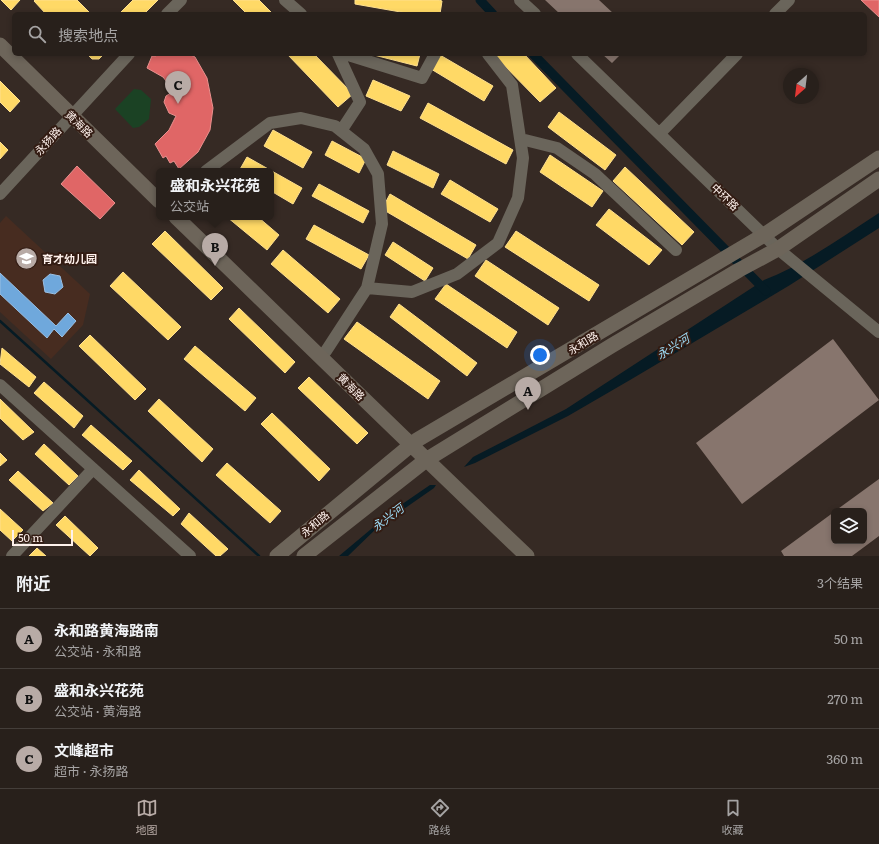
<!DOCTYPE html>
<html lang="zh">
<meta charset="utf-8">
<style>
:root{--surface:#28201b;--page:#302824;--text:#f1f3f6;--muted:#a5a3a3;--line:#443e3a;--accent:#b8aba6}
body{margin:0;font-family:Literata,"Noto Sans SC",serif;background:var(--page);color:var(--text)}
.controls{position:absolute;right:12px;bottom:12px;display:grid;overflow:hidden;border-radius:6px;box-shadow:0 2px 6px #0003}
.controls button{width:36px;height:36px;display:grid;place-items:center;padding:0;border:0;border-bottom:1px solid var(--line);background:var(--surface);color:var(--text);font:20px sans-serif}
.compass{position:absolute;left:783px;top:68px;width:36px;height:36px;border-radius:50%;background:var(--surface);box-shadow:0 2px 6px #0003;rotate:208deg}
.scale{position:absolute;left:12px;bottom:10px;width:61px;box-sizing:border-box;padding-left:4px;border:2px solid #fef1ec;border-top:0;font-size:11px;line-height:14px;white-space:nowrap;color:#fef1ec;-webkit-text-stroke:3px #331c13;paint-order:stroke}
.you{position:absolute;left:540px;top:355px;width:14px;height:14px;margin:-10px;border:3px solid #fff;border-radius:50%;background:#1a73e8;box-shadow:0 0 0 6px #1a73e833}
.badge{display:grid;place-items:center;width:26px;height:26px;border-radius:50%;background:var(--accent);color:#111;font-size:13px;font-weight:700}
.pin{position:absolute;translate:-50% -33px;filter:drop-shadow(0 1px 2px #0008)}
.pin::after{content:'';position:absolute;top:21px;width:14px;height:12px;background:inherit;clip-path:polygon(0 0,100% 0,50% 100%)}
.popup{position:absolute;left:156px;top:168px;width:118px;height:52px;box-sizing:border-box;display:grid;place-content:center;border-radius:6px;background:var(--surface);filter:drop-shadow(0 1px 3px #0005);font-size:13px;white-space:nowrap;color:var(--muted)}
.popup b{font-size:15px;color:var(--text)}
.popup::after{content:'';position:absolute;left:50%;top:100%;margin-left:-8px;border:8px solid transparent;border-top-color:var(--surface)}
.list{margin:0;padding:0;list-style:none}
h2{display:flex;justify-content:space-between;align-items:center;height:52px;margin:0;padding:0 16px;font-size:17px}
h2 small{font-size:13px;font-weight:400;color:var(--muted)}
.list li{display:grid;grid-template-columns:26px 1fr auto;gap:12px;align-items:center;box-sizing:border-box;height:60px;padding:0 16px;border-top:1px solid var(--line)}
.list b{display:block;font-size:15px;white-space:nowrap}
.list p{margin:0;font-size:13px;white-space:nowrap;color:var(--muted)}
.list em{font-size:13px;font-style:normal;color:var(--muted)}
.icon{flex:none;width:22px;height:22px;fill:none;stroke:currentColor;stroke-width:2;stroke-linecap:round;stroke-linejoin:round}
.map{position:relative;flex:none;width:879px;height:556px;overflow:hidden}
.search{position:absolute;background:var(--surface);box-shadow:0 2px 6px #0003;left:12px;right:12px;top:12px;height:44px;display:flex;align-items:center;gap:10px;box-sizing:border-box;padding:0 14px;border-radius:6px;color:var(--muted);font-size:15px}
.sheet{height:232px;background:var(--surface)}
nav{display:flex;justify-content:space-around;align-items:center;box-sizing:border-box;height:56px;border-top:1px solid var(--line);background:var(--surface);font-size:11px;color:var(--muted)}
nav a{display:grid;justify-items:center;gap:2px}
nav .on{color:var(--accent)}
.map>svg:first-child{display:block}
.built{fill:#472c20}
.green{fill:#1b4224}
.water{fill:#061b24}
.homes{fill:#ffd966;stroke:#ffe08e}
.shops{fill:#e06666;stroke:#e9908e}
.schools{fill:#6fa8dc;stroke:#9abee1}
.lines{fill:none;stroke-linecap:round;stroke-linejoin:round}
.stream{stroke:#061b24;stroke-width:2.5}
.canal{stroke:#061b24;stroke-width:9}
.building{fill:#87756d}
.minor{stroke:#6a655b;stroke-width:12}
.major{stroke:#6d655a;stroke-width:15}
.labels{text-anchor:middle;stroke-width:4;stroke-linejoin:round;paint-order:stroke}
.street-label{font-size:11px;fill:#fef1ec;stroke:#331c13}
.poi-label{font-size:11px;font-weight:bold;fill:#fef1ec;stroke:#331c13;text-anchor:start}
.water-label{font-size:12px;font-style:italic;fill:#9eddf8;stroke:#331c13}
</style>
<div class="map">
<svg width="879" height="556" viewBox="0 0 879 556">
<rect width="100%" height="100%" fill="#362a24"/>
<!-- built -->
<path class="built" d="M6,216L90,294L83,325L51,359L0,312V223Z"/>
<!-- green -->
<path class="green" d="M134,89L141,90L151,99L149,119L139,127L133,128L115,109Z"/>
<!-- water -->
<path class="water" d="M879,213V228L790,285L630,380L568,416L475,463L464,467L473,457L566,409L764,280C805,264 842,237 879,213Z
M430,485H436L434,488L378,527L348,556H339L395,509Z"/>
<!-- homes -->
<path class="homes" d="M1,0H20L11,10Z
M35,0H77L91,14H46L34,1Z
M133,0H158L144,14H119Z
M233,0H259L273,14H247Z
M355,0H439L442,1L440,14H412L355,4Z
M87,54H104L99,59H92Z
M287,54H314L353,94L338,107Z
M370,54H420L417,66Z
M493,54H524L556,88L540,102Z
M440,55L493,86L484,101L431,69Z
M373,80L410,96L401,111L366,96Z
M0,81L20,101L10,112L0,102Z
M428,103L513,150L506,164L420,118Z
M559,112L616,155L605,170L548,127Z
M273,130L312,152L303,168L264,146Z
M332,141L366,159L359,173L325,155Z
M0,142L8,150L0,159Z
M393,151L439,174L433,188L387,165Z
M550,155L603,191L592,207L540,172Z
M247,157L302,188L293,204L271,191V171H239Z
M625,167L694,232L682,245L613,181Z
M450,180L498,209L490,222L441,194Z
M319,184L369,211L363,223L312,196Z
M390,194L476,245L468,259L382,209Z
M609,209L662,250L649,265L596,225Z
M227,217H258L279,235L267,250Z
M314,225L369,255L361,269L306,239Z
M165,231L223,288L211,300L152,244Z
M516,231L599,285L589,301L505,247Z
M393,242L433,268L425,281L385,255Z
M283,250L340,299L328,313L271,264Z
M486,260L559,308L548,325L475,276Z
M123,272L181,327L168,340L110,286Z
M446,284L517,332L507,348L435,299Z
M399,304L477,363L467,376L390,317Z
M239,308L295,362L285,373L229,319Z
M357,322L440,381L428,399L344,339Z
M90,335L146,389L135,400L79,346Z
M195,346L256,398L245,411L184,359Z
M2,348L36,377L29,387L0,364Z
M309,377L368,433L357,444L298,388Z
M44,382L83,416L74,428L34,393Z
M0,399L34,432L23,440L0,418Z
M159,399L213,449L202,462L148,411Z
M272,413L330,469L319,481L261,424Z
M91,425L132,461L123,470L82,435Z
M44,444L78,476L69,485L35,454Z
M0,453L7,460L0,466Z
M227,463L281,511L270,523L216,475Z
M139,470L180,509L173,516L130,480Z
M18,471L53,503L43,511L9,480Z
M0,509L23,530L12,541L0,530Z
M189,513L228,549L220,556H216L181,524Z
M65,516L98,548L90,556L56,525Z
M37,548L46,556H29Z"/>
<!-- shops -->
<path class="shops" d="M861,0H879V17Z
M157,54H189L195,57L207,78L213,108L210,130L198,152L179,169L174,161L170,163L166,156L163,158L155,144L169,130L176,116L169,113L164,102L166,96L174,91L163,77L147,68L152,56H156Z
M77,166L115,203L100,219L61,184Z"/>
<!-- schools -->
<path class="schools" d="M0,273L56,326L68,313L76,321L62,337L54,329L47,338L0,294Z
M50,274L60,276L63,287L55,294L45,292L43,280Z"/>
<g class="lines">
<!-- stream -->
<path class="stream" d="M0,321L259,556"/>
<!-- canal -->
<path class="canal" d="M480,0L493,14
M533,54L766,291"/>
</g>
<!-- building -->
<path class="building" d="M545,0H599L614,14H560Z
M602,54H621L612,63Z
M833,339L879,400L742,504L696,443Z
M879,479V536L852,556H784L781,551L834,512V541H864V511H835Z"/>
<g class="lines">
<!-- minor -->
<path class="minor" d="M285,0L301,14
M520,0L535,14
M167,14L181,0
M775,14L789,0
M338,54L360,102L341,131
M345,54L422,78L435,54
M577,54L778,249L879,332
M660,133L737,54
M521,139L557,148L595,174L676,250
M206,171L270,123L301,118L335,126L364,149L378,174L382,224L367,288L326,351L321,356
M0,194L129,54
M367,288L412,292L457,274L498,243L518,198L523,158L512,85L488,54
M0,385L190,556
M12,556L93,469"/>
<!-- major -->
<path class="major" d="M0,45L159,201
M176,217C293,330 409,444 527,556
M277,556L417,440L764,235L879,158
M304,556L426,460L611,346L739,270L778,249L879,179"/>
</g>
<!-- icons -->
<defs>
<symbol id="school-disc" viewBox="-11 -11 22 22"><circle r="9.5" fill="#b8aba6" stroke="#331c13"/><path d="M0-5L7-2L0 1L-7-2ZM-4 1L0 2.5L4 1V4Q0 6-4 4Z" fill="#fff"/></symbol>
</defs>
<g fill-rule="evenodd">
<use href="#school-disc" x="14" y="246" width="25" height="25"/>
</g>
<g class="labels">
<!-- street labels -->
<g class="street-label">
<text transform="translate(79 124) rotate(44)" y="4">黄海路</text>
<text transform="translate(48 141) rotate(-48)" y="4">永扬路</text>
<text transform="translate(725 197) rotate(44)" y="4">中环路</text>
<text transform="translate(583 343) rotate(-31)" y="4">永和路</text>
<text transform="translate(351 387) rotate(45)" y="4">黄海路</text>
<text transform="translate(315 524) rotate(-40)" y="4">永和路</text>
</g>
<!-- poi labels -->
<g class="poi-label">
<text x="42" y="263">育才幼儿园</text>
</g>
<!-- water labels -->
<g class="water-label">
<text transform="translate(673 347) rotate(-31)" y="4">永兴河</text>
<text transform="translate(388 518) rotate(-37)" y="4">永兴河</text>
</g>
</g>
</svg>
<div class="controls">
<button><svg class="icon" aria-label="layers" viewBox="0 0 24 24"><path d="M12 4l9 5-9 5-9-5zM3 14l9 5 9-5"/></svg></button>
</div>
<svg class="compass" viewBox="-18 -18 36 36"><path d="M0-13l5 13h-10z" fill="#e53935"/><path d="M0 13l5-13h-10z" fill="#a5a3a3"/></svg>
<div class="scale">50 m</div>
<div class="you"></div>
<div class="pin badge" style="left:528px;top:410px">A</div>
<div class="pin badge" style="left:215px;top:266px">B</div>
<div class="popup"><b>盛和永兴花苑</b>公交站</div>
<div class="pin badge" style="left:178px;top:104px">C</div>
<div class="search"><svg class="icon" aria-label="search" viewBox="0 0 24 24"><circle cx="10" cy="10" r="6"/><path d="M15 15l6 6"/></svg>搜索地点</div>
</div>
<section class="sheet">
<h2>附近<small>3个结果</small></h2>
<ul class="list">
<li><span class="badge">A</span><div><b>永和路黄海路南</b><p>公交站 · 永和路</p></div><em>50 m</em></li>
<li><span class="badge">B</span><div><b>盛和永兴花苑</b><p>公交站 · 黄海路</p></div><em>270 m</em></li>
<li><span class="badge">C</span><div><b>文峰超市</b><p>超市 · 永扬路</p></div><em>360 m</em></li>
</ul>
</section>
<nav>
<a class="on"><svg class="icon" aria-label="map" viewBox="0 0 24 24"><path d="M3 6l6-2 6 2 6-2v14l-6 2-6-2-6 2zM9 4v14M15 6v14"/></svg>地图</a>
<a><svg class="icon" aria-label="directions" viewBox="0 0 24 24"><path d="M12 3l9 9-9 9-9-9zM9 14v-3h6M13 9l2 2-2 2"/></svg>路线</a>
<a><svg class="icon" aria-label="saved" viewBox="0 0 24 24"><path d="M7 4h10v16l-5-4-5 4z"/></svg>收藏</a>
</nav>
